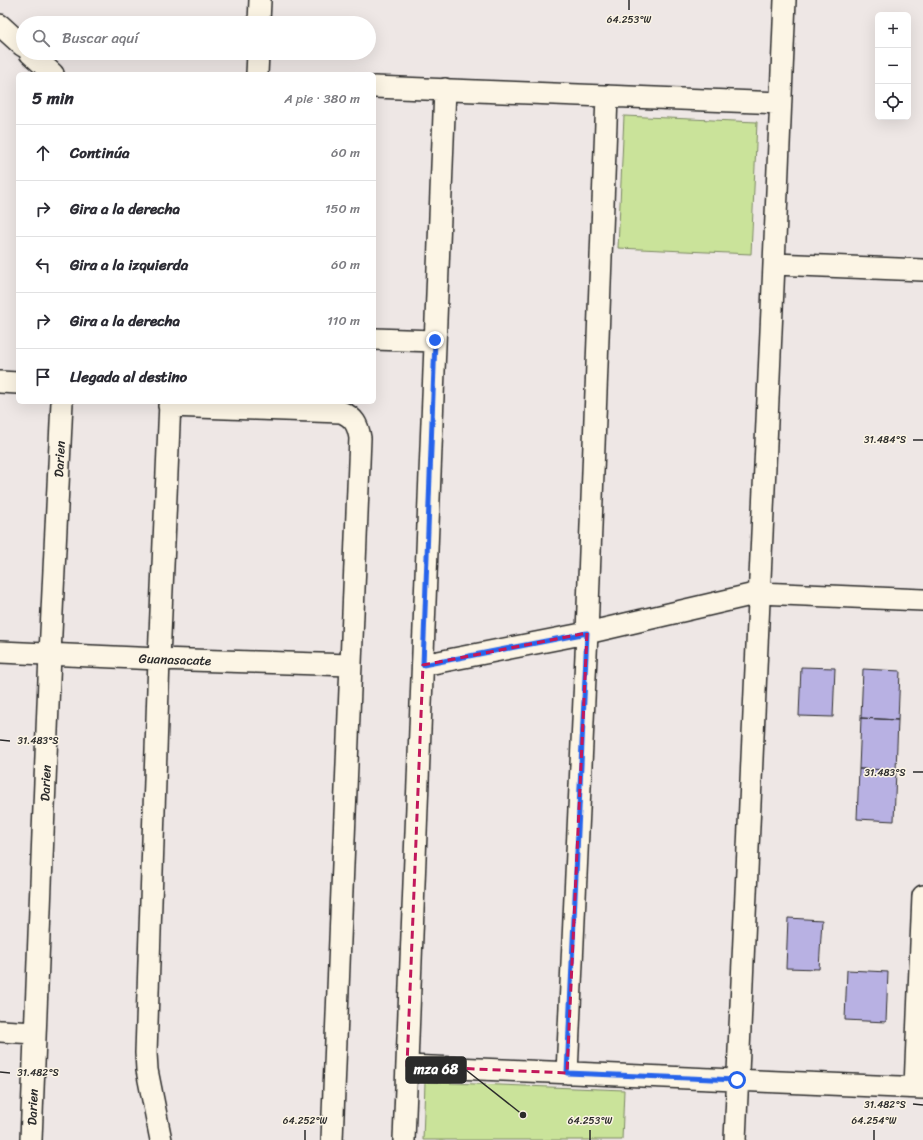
<!DOCTYPE html>
<html lang="es">
<meta charset="utf-8">
<style>
:root{--surface:#fff;--page:#f7f7f7;--text:#2b2b33;--muted:#7c7c81;--line:#e1e1e2}
body{margin:0;font-family:Sriracha,sans-serif;background:var(--page);color:var(--text)}
.controls{position:absolute;right:12px;top:12px;display:grid;overflow:hidden;border-radius:6px;box-shadow:0 4px 16px #0002}
.controls button{width:36px;height:36px;display:grid;place-items:center;padding:0;border:0;border-bottom:1px solid var(--line);background:var(--surface);color:var(--text);font:20px sans-serif}
.stop{position:absolute;width:12px;height:12px;margin:-9px;border:3px solid #2563eb;border-radius:50%;background:#fff}
.stop.end{background:#2563eb;border-color:#fff;box-shadow:0 1px 4px #0008}
.list{margin:0;padding:0;list-style:none}
h2{display:flex;justify-content:space-between;align-items:center;height:52px;margin:0;padding:0 16px;font-size:17px}
h2 small{font-size:13px;font-weight:400;color:var(--muted)}
.list li{display:grid;grid-template-columns:26px 1fr auto;gap:12px;align-items:center;box-sizing:border-box;height:56px;padding:0 16px;border-top:1px solid var(--line)}
.list b{display:block;font-size:15px;white-space:nowrap}
.list em{font-size:13px;font-style:normal;color:var(--muted)}
.icon{flex:none;width:22px;height:22px;fill:none;stroke:currentColor;stroke-width:2;stroke-linecap:round;stroke-linejoin:round}
.map{position:relative;flex:none;width:923px;height:1140px;overflow:hidden}
.search{position:absolute;background:var(--surface);box-shadow:0 4px 16px #0002;left:16px;top:16px;width:360px;height:44px;display:flex;align-items:center;gap:10px;box-sizing:border-box;padding:0 14px;border-radius:22px;color:var(--muted);font-size:15px}
.panel{position:absolute;background:var(--surface);box-shadow:0 4px 16px #0002;left:16px;top:72px;width:360px;height:332px;border-radius:6px}
.map>svg:first-child{display:block}
.green{fill:#cae39a;stroke:#7a8762}
.building{fill:#b8b1e3;stroke:#2b2b2b}
.lines{fill:none;stroke-linecap:round;stroke-linejoin:round}
.minor-casing{stroke:#2b2b2b;stroke-width:24}
.minor{stroke:#fcf5e5;stroke-width:21}
.route{stroke:#2563eb;stroke-width:5}
.marked{fill:none;stroke:#c2185b;stroke-width:3;stroke-dasharray:8 5;stroke-linejoin:round}
.ticks{fill:none;stroke:#2b2b2b;stroke-width:1.5}
.labels{text-anchor:middle;stroke-width:3;stroke-linejoin:round;paint-order:stroke}
.street-label{font-size:13px;fill:#2b2b2b;stroke:#fcf5e5}
.ticks-label{font-size:10px;text-anchor:middle;fill:#2b2b2b;stroke:#fcf5e5;stroke-width:3;stroke-linejoin:round;paint-order:stroke}
.leader{fill:none;stroke:#2b2b2b;stroke-width:1.5}
.callout-dot{fill:#2b2b2b;stroke:#fcf5e5;stroke-width:1.5}
.callout{fill:#2b2b2b;stroke:#2b2b2b;stroke-width:1.5}
.callout-label{font-size:14px;text-anchor:middle;font-weight:bold;fill:#fff}
</style>
<div class="map">
<svg width="923" height="1140" viewBox="0 0 923 1140">
<rect width="100%" height="100%" fill="#eee7e5"/>
<filter id="ink" filterUnits="userSpaceOnUse"><feTurbulence type="fractalNoise" baseFrequency=".025" numOctaves="2"/><feDisplacementMap in="SourceGraphic" scale="8" xChannelSelector="R" yChannelSelector="G"/><feConvolveMatrix kernelMatrix="1 2 1 2 8 2 1 2 1" color-interpolation-filters="sRGB"/></filter>
<g filter="url(#ink)">
<!-- green -->
<path class="green" d="M624,116L757,122L751,254L618,248Z
M425,1082L624,1090L622,1140H423Z"/>
<!-- building -->
<path class="building" d="M801,667L835,668L833,717L799,716Z
M863,669L900,671L898,720L861,718Z
M861,718L898,720L896,770L859,769Z
M859,769L896,770L894,821L857,819Z
M788,918L822,920L819,969L786,968Z
M847,970L888,972L886,1022L845,1020Z"/>
<g class="lines">
<defs>
<path id="minor" d="M259,23L260,0
M0,25L23,46
M30,53L53,74
M257,74L258,53
M374,87L780,103
M774,264L923,270
M374,339L435,341
M0,382L18,383
M169,406L341,412C354,417 358,425 360,438L332,1140
M0,652L159,659L350,665
M423,665L587,633L759,593L923,600
M0,1031L35,1033
M407,1066L923,1088
M567,1073L587,633L607,96
M915,1087L923,896
M31,1140L50,654L62,402
M161,1140L147,1070L146,1053L159,659L170,402
M404,1140L445,89
M735,1140L774,264L785,0"/>
</defs>
<!-- minor casing -->
<use href="#minor" class="minor-casing"/>
<!-- minor -->
<use href="#minor" class="minor"/>
</g>
</g>
<g class="lines" filter="url(#ink)">
<!-- route -->
<path class="route" d="M435,340L423,665L587,633L567,1073L737,1080"/>
</g>
<!-- marked area -->
<path class="marked" d="M587,633L567,1073L407,1066L423,665Z"/>
<!-- ticks -->
<path class="ticks" d="M629,10V0M913,440H923M0,740L10,741M913,772H923M0,1072L10,1073M913,1104L923,1105M305,1140V1130M590,1140V1130M874,1140V1130"/>
<g class="labels">
<!-- street labels -->
<g class="street-label">
<text transform="translate(59 459) rotate(-87)" y="5">Darien</text>
<text transform="translate(175 659) rotate(2)" y="5">Guanasacate</text>
<text transform="translate(45 783) rotate(-88)" y="5">Darien</text>
<text transform="translate(32 1107) rotate(-88)" y="5">Darien</text>
</g>
</g>
<g class="ticks-label">
<text x="629" y="23">64.253°W</text>
<text x="885" y="443">31.484°S</text>
<text x="38" y="744">31.483°S</text>
<text x="885" y="776">31.483°S</text>
<text x="38" y="1076">31.482°S</text>
<text x="885" y="1108">31.482°S</text>
<text x="305" y="1124">64.252°W</text>
<text x="590" y="1124">64.253°W</text>
<text x="874" y="1124">64.254°W</text>
</g>
<!-- callouts -->
<path class="leader" d="M523 1115L466 1070"/>
<circle class="callout-dot" cx="523" cy="1115" r="4"/>
<rect class="callout" x="406" y="1057" width="60" height="26" rx="4"/>
<g class="callout-label">
<text x="436" y="1074">mza 68</text>
</g>
</svg>
<div class="controls">
<button>+</button>
<button>−</button>
<button><svg class="icon" aria-label="locate" viewBox="0 0 24 24"><circle cx="12" cy="12" r="6"/><path d="M12 2v4M12 18v4M2 12h4M18 12h4"/></svg></button>
</div>
<div class="stop" style="left:737px;top:1080px"></div>
<div class="stop end" style="left:435px;top:340px"></div>
<div class="search"><svg class="icon" aria-label="search" viewBox="0 0 24 24"><circle cx="10" cy="10" r="6"/><path d="M15 15l6 6"/></svg>Buscar aquí</div>
<section class="panel">
<h2>5 min<small>A pie · 380 m</small></h2>
<ul class="list">
<li><svg class="icon" aria-label="ahead" viewBox="0 0 24 24"><path d="M12 20V5M6 11l6-6 6 6"/></svg><div><b>Continúa</b></div><em>60 m</em></li>
<li><svg class="icon" aria-label="right" viewBox="0 0 24 24"><path d="M7 20v-9h11M14 6l5 5-5 5"/></svg><div><b>Gira a la derecha</b></div><em>150 m</em></li>
<li><svg class="icon" aria-label="left" viewBox="0 0 24 24"><path d="M17 20v-9H6M10 6l-5 5 5 5"/></svg><div><b>Gira a la izquierda</b></div><em>60 m</em></li>
<li><svg class="icon" aria-label="right" viewBox="0 0 24 24"><path d="M7 20v-9h11M14 6l5 5-5 5"/></svg><div><b>Gira a la derecha</b></div><em>110 m</em></li>
<li><svg class="icon" aria-label="arrive" viewBox="0 0 24 24"><path d="M6 21V4h12l-3 4 3 4H6"/></svg><div><b>Llegada al destino</b></div></li>
</ul>
</section>
</div>
